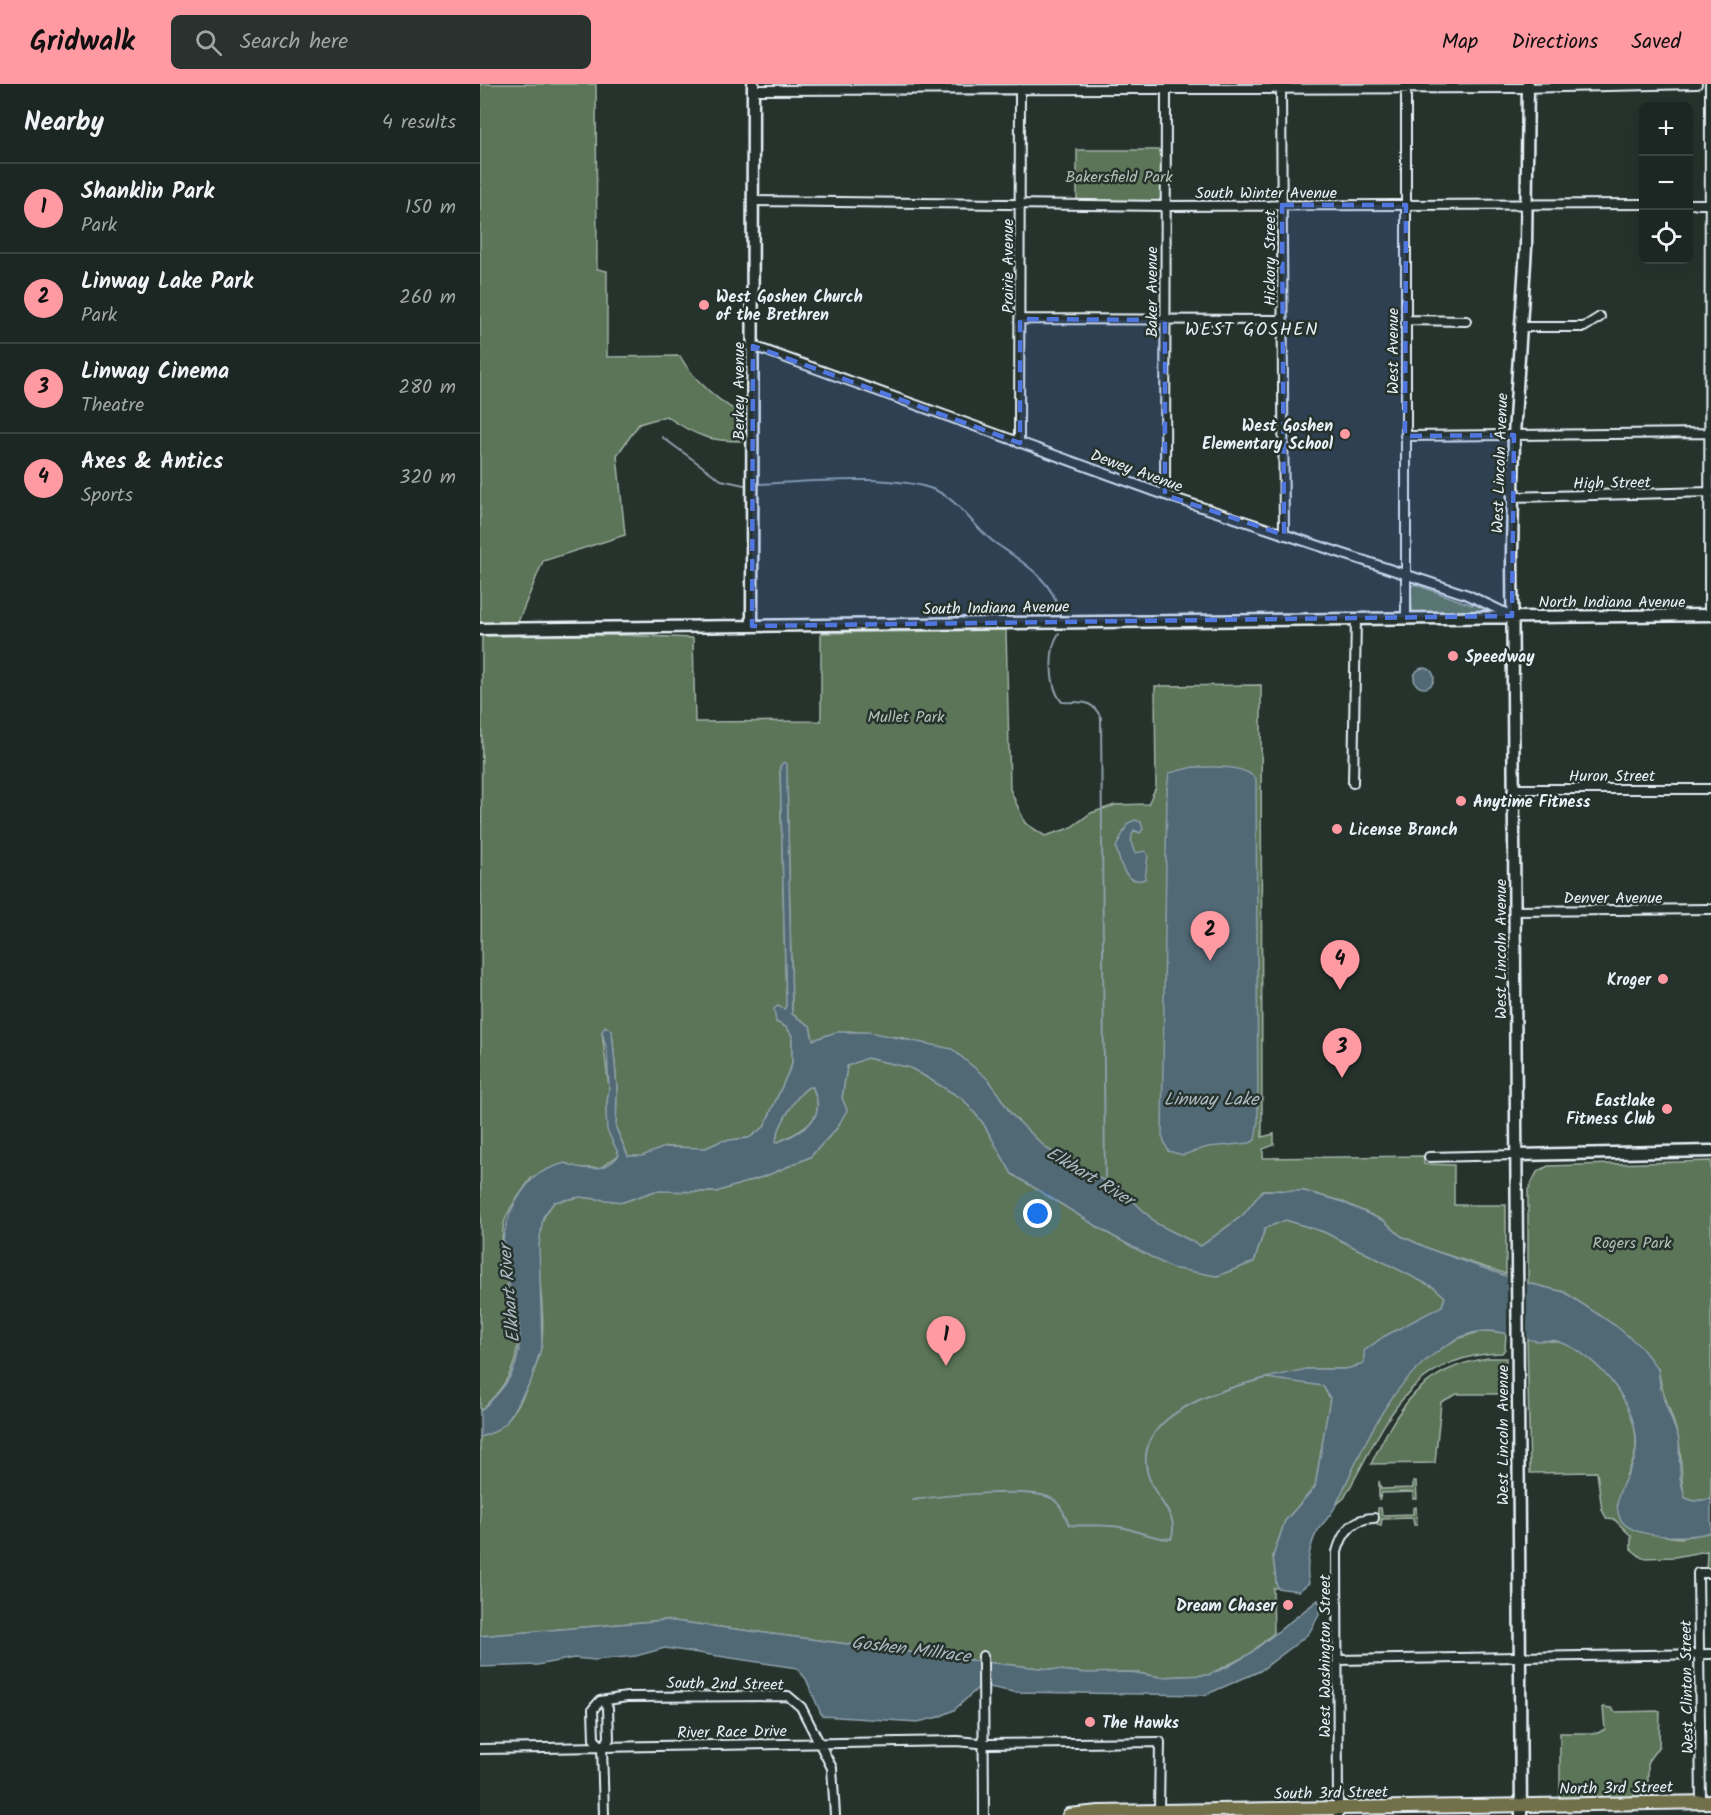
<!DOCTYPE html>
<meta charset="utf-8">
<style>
:root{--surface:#1c2622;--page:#29322f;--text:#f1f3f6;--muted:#a0a5a5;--line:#3a4340;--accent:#ff9aa2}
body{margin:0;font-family:Kalam,sans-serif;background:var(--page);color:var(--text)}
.controls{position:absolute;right:18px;top:18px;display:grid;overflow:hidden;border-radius:9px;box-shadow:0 6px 24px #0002}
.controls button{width:54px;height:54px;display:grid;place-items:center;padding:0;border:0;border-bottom:2px solid var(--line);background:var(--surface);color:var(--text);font:30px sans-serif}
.you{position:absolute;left:558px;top:1130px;width:21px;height:21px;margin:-15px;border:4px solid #fff;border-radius:50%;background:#1a73e8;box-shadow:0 0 0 9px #1a73e833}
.badge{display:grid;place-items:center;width:39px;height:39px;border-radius:50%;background:var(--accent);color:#111;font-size:20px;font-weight:700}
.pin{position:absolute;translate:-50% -50px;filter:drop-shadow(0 2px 3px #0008)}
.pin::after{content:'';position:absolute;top:32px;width:21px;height:18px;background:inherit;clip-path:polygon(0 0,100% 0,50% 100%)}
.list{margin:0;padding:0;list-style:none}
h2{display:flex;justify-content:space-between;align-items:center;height:78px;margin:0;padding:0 24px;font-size:26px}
h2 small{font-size:20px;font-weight:400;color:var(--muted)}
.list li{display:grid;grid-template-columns:39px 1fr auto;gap:18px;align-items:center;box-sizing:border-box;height:90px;padding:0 24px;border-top:2px solid var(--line)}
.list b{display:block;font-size:22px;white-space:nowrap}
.list p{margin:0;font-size:20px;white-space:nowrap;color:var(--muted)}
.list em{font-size:20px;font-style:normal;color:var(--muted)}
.icon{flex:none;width:33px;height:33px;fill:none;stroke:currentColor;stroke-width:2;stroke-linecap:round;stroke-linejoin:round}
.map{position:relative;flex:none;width:1231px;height:1731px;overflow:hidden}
header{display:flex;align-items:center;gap:36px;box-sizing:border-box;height:84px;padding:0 30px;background:var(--accent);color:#111}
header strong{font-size:28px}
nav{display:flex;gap:33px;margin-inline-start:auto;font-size:21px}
.search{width:420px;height:54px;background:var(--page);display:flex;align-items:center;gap:15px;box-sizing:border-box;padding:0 21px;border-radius:9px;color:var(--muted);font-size:22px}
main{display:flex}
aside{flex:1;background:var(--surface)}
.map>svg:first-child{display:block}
.green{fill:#5b7459;stroke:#a2b2a8;stroke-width:1.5}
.water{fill:#516975;stroke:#8d9fa9;stroke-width:1.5;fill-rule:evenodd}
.pier{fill:#26332d}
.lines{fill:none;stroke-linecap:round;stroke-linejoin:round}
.stream{stroke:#8d9fa9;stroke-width:2}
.street-casing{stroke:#e8f1f8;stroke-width:12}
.secondary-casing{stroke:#e8f1f8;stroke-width:15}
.primary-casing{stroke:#e8f1f8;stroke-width:16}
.street{stroke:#26332d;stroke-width:8}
.secondary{stroke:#26332d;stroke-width:10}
.primary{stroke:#726f4a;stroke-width:12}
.marked{fill:#5077e0;fill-opacity:0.2;stroke:#5077e0;stroke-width:4.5;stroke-dasharray:12 8;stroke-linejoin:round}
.poi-dot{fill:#ff9aa2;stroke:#26332d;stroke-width:2}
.labels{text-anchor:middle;stroke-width:5;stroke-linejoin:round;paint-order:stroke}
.park-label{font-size:16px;fill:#b0bfb8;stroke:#26332d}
.street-label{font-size:16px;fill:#e8f1f8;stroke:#26332d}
.poi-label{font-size:16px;font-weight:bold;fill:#e8f1f8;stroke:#26332d;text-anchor:start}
.neighbourhood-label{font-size:18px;letter-spacing:1.5px;fill:#e8f1f8;stroke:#26332d}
.water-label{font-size:18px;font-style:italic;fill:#acbbc4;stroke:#26332d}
</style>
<header>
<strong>Gridwalk</strong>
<div class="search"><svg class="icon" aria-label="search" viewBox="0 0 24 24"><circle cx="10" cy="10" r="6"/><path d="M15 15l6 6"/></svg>Search here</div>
<nav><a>Map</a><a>Directions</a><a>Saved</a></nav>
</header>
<main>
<aside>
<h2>Nearby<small>4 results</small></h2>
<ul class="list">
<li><span class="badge">1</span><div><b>Shanklin Park</b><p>Park</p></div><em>150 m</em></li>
<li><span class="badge">2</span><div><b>Linway Lake Park</b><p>Park</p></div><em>260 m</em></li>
<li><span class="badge">3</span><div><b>Linway Cinema</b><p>Theatre</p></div><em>280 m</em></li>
<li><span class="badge">4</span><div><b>Axes &amp; Antics</b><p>Sports</p></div><em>320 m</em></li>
</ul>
</aside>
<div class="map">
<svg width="1231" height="1731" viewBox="0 0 1231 1731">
<rect width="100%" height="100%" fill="#26332d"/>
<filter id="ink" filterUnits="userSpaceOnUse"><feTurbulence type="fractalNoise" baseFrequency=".0167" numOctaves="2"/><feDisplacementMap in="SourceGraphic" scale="12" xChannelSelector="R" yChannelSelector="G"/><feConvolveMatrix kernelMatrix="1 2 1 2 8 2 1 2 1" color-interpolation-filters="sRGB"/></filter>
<g filter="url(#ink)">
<!-- green -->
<path class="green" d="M0,0H116L117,185L127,187V273L200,272C213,296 244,323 269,333V357C231,358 217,353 186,332L159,340L137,371L145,451L63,477L38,538L0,539Z
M597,66H679L681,70V114L676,119L597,118Z
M934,500L992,521L993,517L1010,526L932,528L931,503Z
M526,546L530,705L545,739L565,752L590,744L611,729L635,721L668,720L676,703L675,602L781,601L782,1053L794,1050V1061L783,1065V1074L944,1072V1080L974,1081V1121H1026V1190L952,1166L921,1152L904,1137L861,1117L824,1107L783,1106L763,1131L721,1162L677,1140L644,1108L567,1065L531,1030L509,996L424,954L369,947L356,948L333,957L330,942L312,930L307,694L300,682L306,922L296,938L306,943L312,951V980L284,1043L269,1054L241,1057L226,1064L185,1063L162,1073L148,1072L136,1044L137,1003L132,947L122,948L129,1004L126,1027L139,1071L120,1084H97L52,1093C43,1107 25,1127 23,1145C14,1222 74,1260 0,1327L2,552L141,551L213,554L215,638L341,637V549Z
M386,974L431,984L483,1015L503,1039L532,1090L631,1151L691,1183L737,1192L774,1178L785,1144L806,1136L844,1148L955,1204L965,1213L962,1222L884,1280L866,1285H827L843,1302L850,1314L835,1403L805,1437L793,1472L797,1504H793L794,1549L768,1571L728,1591L680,1593L651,1588L607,1589L504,1578L186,1536L0,1552V1353C22,1345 34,1331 44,1310C52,1295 58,1278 61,1262C68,1225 50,1165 64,1133C66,1128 71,1123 74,1118L100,1113L143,1118L175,1107L236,1108L288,1091L330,1073L357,1044L366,1026L362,1014L367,982Z
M329,1003H333C334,1008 336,1012 337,1017C342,1041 312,1051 296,1059C295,1046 317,1009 329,1003Z
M1231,1077V1415L1214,1417L1205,1414C1199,1393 1203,1372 1198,1353C1192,1329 1181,1309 1178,1285L1108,1224L1084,1208L1048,1199V1106L1057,1088L1068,1082Z
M1006,1247L1026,1249L1025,1265L1022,1269C925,1271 905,1343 864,1414L856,1421C884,1355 926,1258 1006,1247Z
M1047,1254C1062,1258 1074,1255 1088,1261C1123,1277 1157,1321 1156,1361C1156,1373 1151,1382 1146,1392L1185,1452L1200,1454L1231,1448V1489H1226L1227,1467L1195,1473L1162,1474L1151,1465V1452L1135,1436L1127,1435L1122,1426L1117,1388L1050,1389Z
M1008,1274H1026L1023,1310H977L961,1318L955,1379L891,1380C918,1323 942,1284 1008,1274Z
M899,1397L901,1405L933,1404V1397H936L937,1415H933V1408L902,1409L899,1416Z
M936,1423L937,1441H934L933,1434L902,1435L901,1442L897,1441L898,1424H901L902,1431L933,1430V1424Z
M1123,1623L1131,1624L1135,1628L1180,1627L1179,1662L1168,1677V1713L1080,1714V1649H1118L1125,1645Z"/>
<!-- water -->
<path class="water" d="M934 594a10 10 0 1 1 20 0a10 10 0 1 1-20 0Z
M304,678L307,680V694L312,930L330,942L333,956L356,948H389L472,965L509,996L531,1030L567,1065L644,1108L677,1140L721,1162L763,1131L783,1106L824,1107L860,1117L904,1137L921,1152L952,1166L1040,1197L1084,1208L1136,1242L1161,1263L1178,1285L1181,1308L1199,1355L1200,1394L1205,1414L1214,1417L1231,1415V1448C1211,1455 1147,1456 1139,1432C1132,1411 1148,1394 1154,1376C1168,1330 1119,1270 1077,1257C1071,1255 1065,1257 1059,1257C1041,1256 1024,1246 1006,1247C986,1248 972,1257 957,1268C904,1306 883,1365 856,1421C852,1430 846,1436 840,1443C830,1457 825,1483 829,1499L819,1507L797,1504L793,1472L805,1437L835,1403L850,1314L843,1302L786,1294L826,1285H866L884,1280V1267L903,1253L962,1222L965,1213L955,1204L844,1148L806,1136L785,1144L774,1178L737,1192L691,1184L631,1151L532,1090L503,1039L483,1015L431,984L387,974L367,982L362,1014L367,1026L357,1044L330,1073L288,1091L236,1108L175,1107L143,1118L100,1113L74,1118L63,1133L59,1161L62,1261L51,1297L26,1339L14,1348L0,1353V1327C17,1312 34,1294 38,1271C49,1211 0,1183 36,1117C51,1093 58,1087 85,1079C103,1086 125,1089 139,1071L127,1046L126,1027L129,1004L127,967L122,948L125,942L132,947L137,1003L136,1044L148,1072H162L185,1063L226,1064L241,1057L269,1054L284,1043L312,980V951L306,943L296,938L294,925L298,922L304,925L306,922L300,682ZM329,1003H333C334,1008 336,1012 337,1017C342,1040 313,1052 296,1059C296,1045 317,1009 329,1003Z
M713,683C732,684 762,679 776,695L778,1037L775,1056L770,1059L728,1063L703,1071L688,1067L682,1052L687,705L689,689Z
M655,736L661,738L663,745L660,749L654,746C650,753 651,762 655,769L665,767L668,771L665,795C644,802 640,778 636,763L648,739Z
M838,1516L840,1520L839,1531L829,1549L816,1560L780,1587L725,1611L534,1608L504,1602L498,1604L474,1626L459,1633L438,1638L342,1632L326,1595L317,1584L185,1564L156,1572L115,1576L94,1574L57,1581L0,1583V1552L186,1536L504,1578L607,1589L651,1588L680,1593L728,1591L747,1583L768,1571Z"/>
<!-- pier -->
<path class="pier" d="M1027,1188L1047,1196V1257L1027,1252Z"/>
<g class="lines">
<!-- stream -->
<path class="stream" d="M182,353L241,396L264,401
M280,400C323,398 419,389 457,407C482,419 495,446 518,461C543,478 574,497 580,530
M579,549C568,565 569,603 582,618C600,619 612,614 621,634L625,1100
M433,1416C459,1412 549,1403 571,1414C581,1419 585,1432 589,1441C608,1443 627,1439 645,1444C663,1449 672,1454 691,1455C700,1433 679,1419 671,1399C642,1332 740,1306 786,1294"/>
<defs>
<path id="street" d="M801,5L804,451
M273,6L1039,4L1217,0
M273,117L685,122L1164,120
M1208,120H1229
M540,235L802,236
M926,236L986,237
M1042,243H1104L1120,233
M273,262L685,411L988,511L1032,532
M925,352L1227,349
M539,359L540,5
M685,411L686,5
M1032,413L1231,408
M1229,531L1230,0
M926,535V0
M873,699L876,535
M1034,705H1231
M1035,827L1231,825
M949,1073L1036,1071
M503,1572L504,1731
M858,1576L1231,1570
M122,1663L114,1655L113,1625L120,1617L147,1613L308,1612L321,1623L352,1684L355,1731
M122,1663L124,1731
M122,1663L129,1655L128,1624L125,1617
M0,1665L477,1657L509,1660L680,1658L679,1727
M1221,1718L1218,1489H1231
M858,1731L857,1468C862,1449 873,1434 894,1434"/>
<path id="secondary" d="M272,542L273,0
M0,545L1231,531
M1036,1071L1231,1067
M1041,1731L1032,470L1034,351L1046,163L1048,0"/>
<path id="primary" d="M589,1731L619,1728L1231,1718"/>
</defs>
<!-- street casing -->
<use href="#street" class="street-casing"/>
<!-- secondary casing -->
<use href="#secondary" class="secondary-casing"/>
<!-- primary casing -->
<use href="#primary" class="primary-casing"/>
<!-- street -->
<use href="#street" class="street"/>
<!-- secondary -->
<use href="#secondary" class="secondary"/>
<!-- primary -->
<use href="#primary" class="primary"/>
</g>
</g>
<!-- marked area -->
<path class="marked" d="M802,121H926L925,352L1034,351L1032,532L272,542L273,262L540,359V235L685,236V411L804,451Z"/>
<!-- markers -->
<g class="poi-dot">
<circle cx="224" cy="221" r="6"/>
<circle cx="865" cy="350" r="6"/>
<circle cx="973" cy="572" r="6"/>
<circle cx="981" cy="717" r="6"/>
<circle cx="857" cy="745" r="6"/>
<circle cx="1183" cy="895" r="6"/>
<circle cx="1187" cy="1025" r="6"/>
<circle cx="808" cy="1521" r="6"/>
<circle cx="610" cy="1638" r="6"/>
</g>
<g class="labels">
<!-- park labels -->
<g class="park-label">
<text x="639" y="98">Bakersfield Park</text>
<text x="426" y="638">Mullet Park</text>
<text x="1152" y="1164">Rogers Park</text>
</g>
<!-- street labels -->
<g class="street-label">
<text x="786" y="114">South Winter Avenue</text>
<text transform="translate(789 174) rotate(-90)" y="6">Hickory Street</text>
<text transform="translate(527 182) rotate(-90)" y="6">Prairie Avenue</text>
<text transform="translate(671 208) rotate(-90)" y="6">Baker Avenue</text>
<text transform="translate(912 267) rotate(-90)" y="6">West Avenue</text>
<text transform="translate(258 307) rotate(-90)" y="6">Berkey Avenue</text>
<text transform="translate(1019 379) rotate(-88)" y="6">West Lincoln Avenue</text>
<text transform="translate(657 386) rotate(20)" y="6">Dewey Avenue</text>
<text transform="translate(1132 398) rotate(-1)" y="6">High Street</text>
<text x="1132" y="523">North Indiana Avenue</text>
<text transform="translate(516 523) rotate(-1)" y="6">South Indiana Avenue</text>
<text x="1132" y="697">Huron Street</text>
<text x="1133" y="819">Denver Avenue</text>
<text transform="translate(1020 865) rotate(-90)" y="6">West Lincoln Avenue</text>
<text transform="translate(1022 1351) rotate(-90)" y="6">West Lincoln Avenue</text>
<text transform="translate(844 1572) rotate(-90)" y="6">West Washington Street</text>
<text transform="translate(245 1599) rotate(1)" y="6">South 2nd Street</text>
<text transform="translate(1206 1603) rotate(-91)" y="6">West Clinton Street</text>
<text transform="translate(252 1647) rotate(-1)" y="6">River Race Drive</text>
<text transform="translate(1136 1703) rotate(-1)" y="6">North 3rd Street</text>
<text transform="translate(851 1708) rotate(-1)" y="6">South 3rd Street</text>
</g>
<!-- poi labels -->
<g class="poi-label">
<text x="236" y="218">West Goshen Church<tspan x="236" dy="18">of the Brethren</tspan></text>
<text x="853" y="347" text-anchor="end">West Goshen<tspan x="853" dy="18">Elementary School</tspan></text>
<text x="985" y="578">Speedway</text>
<text x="993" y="723">Anytime Fitness</text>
<text x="869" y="751">License Branch</text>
<text x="1171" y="901" text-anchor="end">Kroger</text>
<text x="1175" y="1022" text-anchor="end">Eastlake<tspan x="1175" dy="18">Fitness Club</tspan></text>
<text x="796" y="1527" text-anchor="end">Dream Chaser</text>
<text x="622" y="1644">The Hawks</text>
</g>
<!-- neighbourhood labels -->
<g class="neighbourhood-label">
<text x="772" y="251">WEST GOSHEN</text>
</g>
<!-- water labels -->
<g class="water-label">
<text x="731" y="1021">Linway Lake</text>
<text transform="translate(610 1092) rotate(31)" y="6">Elkhart River</text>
<text transform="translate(29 1210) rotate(-95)" y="6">Elkhart River</text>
<text transform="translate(431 1565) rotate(7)" y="6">Goshen Millrace</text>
</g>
</g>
</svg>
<div class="controls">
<button>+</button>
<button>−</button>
<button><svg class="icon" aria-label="locate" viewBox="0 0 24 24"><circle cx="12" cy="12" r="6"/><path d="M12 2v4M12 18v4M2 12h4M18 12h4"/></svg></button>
</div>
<div class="you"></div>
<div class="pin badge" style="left:466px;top:1282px">1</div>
<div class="pin badge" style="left:730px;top:877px">2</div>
<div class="pin badge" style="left:862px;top:994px">3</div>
<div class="pin badge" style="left:860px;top:906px">4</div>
</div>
</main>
